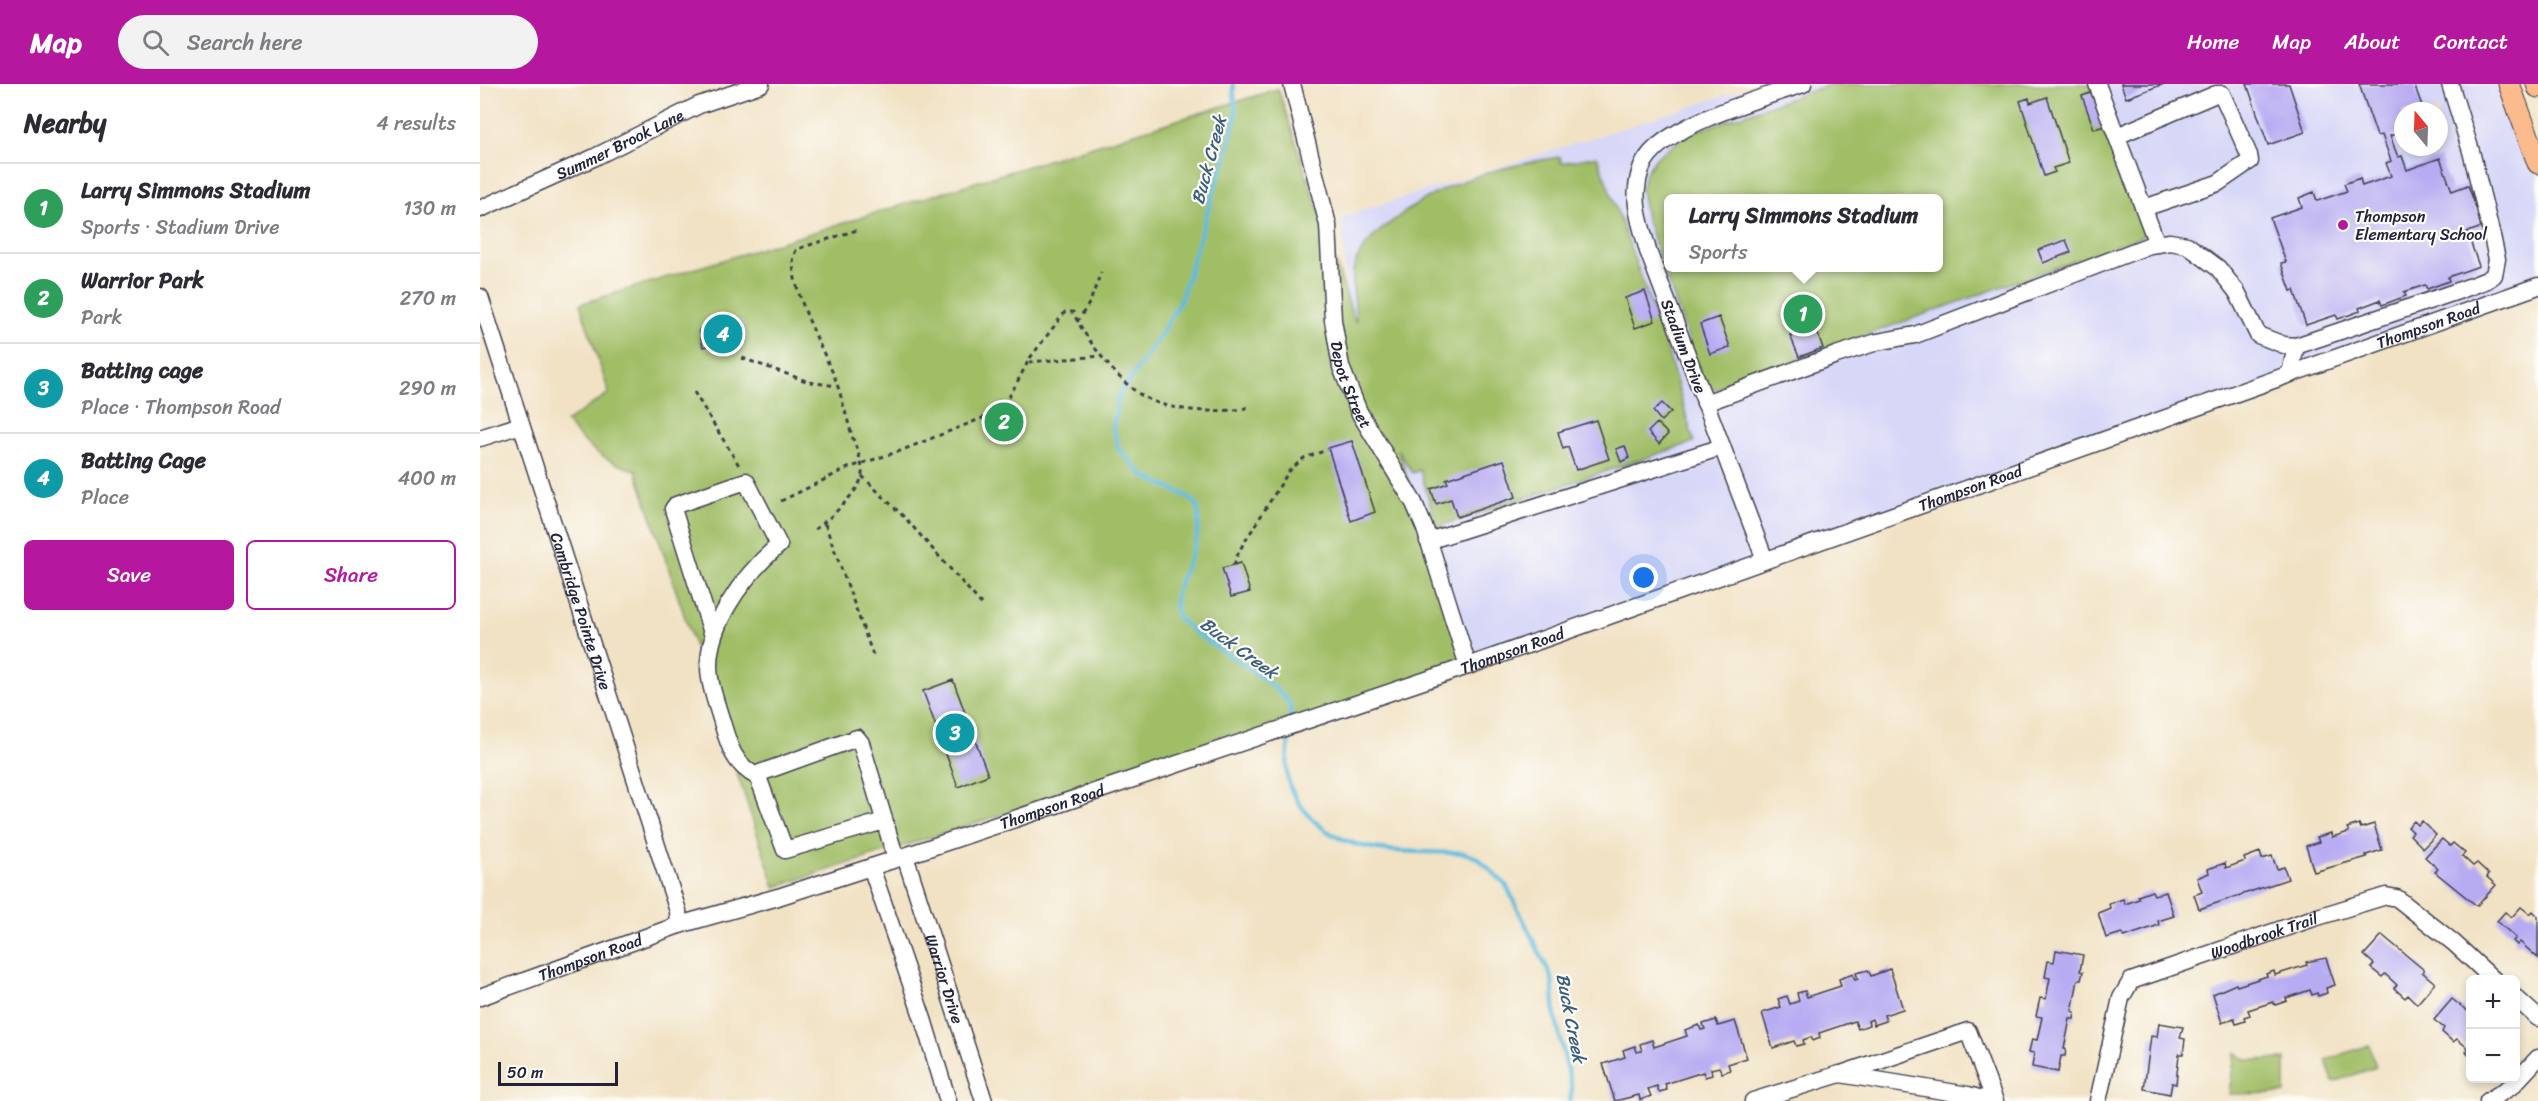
<!DOCTYPE html>
<meta charset="utf-8">
<style>
:root{--surface:#fff;--page:#f2f2f3;--text:#2b2b33;--muted:#7c7c81;--line:#e1e1e2;--accent:#b5179e}
body{margin:0;font-family:Sriracha,sans-serif;background:var(--page);color:var(--text)}
.controls{position:absolute;right:18px;bottom:18px;display:grid;overflow:hidden;border-radius:9px;box-shadow:0 3px 9px #0003}
.controls button{width:54px;height:54px;display:grid;place-items:center;padding:0;border:0;border-bottom:2px solid var(--line);background:var(--surface);color:var(--text);font:30px sans-serif}
.compass{position:absolute;left:1914px;top:18px;width:54px;height:54px;border-radius:50%;background:var(--surface);box-shadow:0 3px 9px #0003;rotate:341deg}
.scale{position:absolute;left:18px;bottom:15px;width:120px;box-sizing:border-box;padding-left:6px;border:3px solid #22223b;border-top:0;font-size:16px;line-height:21px;white-space:nowrap;color:#22223b;-webkit-text-stroke:4px #fdfcf7;paint-order:stroke}
.you{position:absolute;left:1164px;top:494px;width:21px;height:21px;margin:-15px;border:4px solid #fff;border-radius:50%;background:#1a73e8;box-shadow:0 0 0 9px #1a73e833}
.badge{display:grid;place-items:center;width:39px;height:39px;border-radius:50%;background:var(--accent);color:#fff;font-size:20px;font-weight:700}
.pin{position:absolute;translate:-50% -50%;border:3px solid #fff;box-shadow:0 2px 6px #0006}
.popup{position:absolute;left:1184px;top:110px;width:279px;height:78px;box-sizing:border-box;display:grid;place-content:center;border-radius:9px;background:var(--surface);filter:drop-shadow(0 2px 4px #0005);font-size:20px;white-space:nowrap;color:var(--muted)}
.popup b{font-size:22px;color:var(--text)}
.popup::after{content:'';position:absolute;left:50%;top:100%;margin-left:-12px;border:12px solid transparent;border-top-color:var(--surface)}
.list{margin:0;padding:0;list-style:none}
h2{display:flex;justify-content:space-between;align-items:center;height:78px;margin:0;padding:0 24px;font-size:26px}
h2 small{font-size:20px;font-weight:400;color:var(--muted)}
.list li{display:grid;grid-template-columns:39px 1fr auto;gap:18px;align-items:center;box-sizing:border-box;height:90px;padding:0 24px;border-top:2px solid var(--line)}
.list b{display:block;font-size:22px;white-space:nowrap}
.list p{margin:0;font-size:20px;white-space:nowrap;color:var(--muted)}
.list em{font-size:20px;font-style:normal;color:var(--muted)}
.actions{display:flex;gap:12px;padding:18px 24px}
.actions a{flex:1;padding:14px 0;border:2px solid var(--accent);border-radius:9px;text-align:center;font-size:21px;color:var(--accent)}
.actions .main{background:var(--accent);color:#fff}
.icon{flex:none;width:33px;height:33px;fill:none;stroke:currentColor;stroke-width:2;stroke-linecap:round;stroke-linejoin:round}
.map{position:relative;flex:none;width:2058px;height:1017px;overflow:hidden}
header{display:flex;align-items:center;gap:36px;box-sizing:border-box;height:84px;padding:0 30px;background:var(--accent);color:#fff}
header strong{font-size:28px}
nav{display:flex;gap:33px;margin-inline-start:auto;font-size:21px}
.search{width:420px;height:54px;background:var(--page);display:flex;align-items:center;gap:15px;box-sizing:border-box;padding:0 21px;border-radius:33px;color:var(--muted);font-size:22px}
main{display:flex}
aside{flex:1;background:var(--surface)}
.map>svg:first-child{display:block}
.built{fill:#d7d7f8;fill-rule:evenodd}
.green{fill:#a0be66;stroke:#617050;stroke-width:1.5;fill-rule:evenodd}
.lines{fill:none;stroke-linecap:round;stroke-linejoin:round}
.stream{stroke:#5fbbdd;stroke-width:4.5}
.building{fill:#b7acf2}
.minor-casing{stroke:#413f50;stroke-width:19}
.major-casing{stroke:#413f50;stroke-width:23}
.path{stroke:#413f50;stroke-width:3;stroke-dasharray:4.5 4.5;stroke-linecap:butt}
.minor{stroke:#fff;stroke-width:16}
.major{stroke:#fbbb8d;stroke-width:21}
.poi-dot{fill:#b5179e;stroke:#fdfcf7;stroke-width:2}
.labels{text-anchor:middle;stroke-width:4.5;stroke-linejoin:round;paint-order:stroke}
.street-label{font-size:16px;fill:#22223b;stroke:#fdfcf7}
.poi-label{font-size:16px;fill:#22223b;stroke:#fdfcf7;text-anchor:start}
.water-label{font-size:18px;font-style:italic;fill:#3a5f7c;stroke:#fdfcf7}
</style>
<header>
<strong>Map</strong>
<div class="search"><svg class="icon" aria-label="search" viewBox="0 0 24 24"><circle cx="10" cy="10" r="6"/><path d="M15 15l6 6"/></svg>Search here</div>
<nav><a>Home</a><a>Map</a><a>About</a><a>Contact</a></nav>
</header>
<main>
<aside>
<h2>Nearby<small>4 results</small></h2>
<ul class="list">
<li><span class="badge" style="background:#2e9e5b">1</span><div><b>Larry Simmons Stadium</b><p>Sports · Stadium Drive</p></div><em>130 m</em></li>
<li><span class="badge" style="background:#2e9e5b">2</span><div><b>Warrior Park</b><p>Park</p></div><em>270 m</em></li>
<li><span class="badge" style="background:#0f9aa8">3</span><div><b>Batting cage</b><p>Place · Thompson Road</p></div><em>290 m</em></li>
<li><span class="badge" style="background:#0f9aa8">4</span><div><b>Batting Cage</b><p>Place</p></div><em>400 m</em></li>
</ul>
<div class="actions"><a class="main">Save</a><a>Share</a></div>
</aside>
<div class="map">
<svg width="2058" height="1017" viewBox="0 0 2058 1017">
<rect width="100%" height="100%" fill="#fdfcf7"/>
<filter id="ink" filterUnits="userSpaceOnUse"><feTurbulence type="fractalNoise" baseFrequency=".0167" numOctaves="2"/><feDisplacementMap in="SourceGraphic" scale="12" xChannelSelector="R" yChannelSelector="G"/><feConvolveMatrix kernelMatrix="1 2 1 2 8 2 1 2 1" color-interpolation-filters="sRGB"/></filter>
<filter id="wash" filterUnits="userSpaceOnUse"><feTurbulence type="fractalNoise" baseFrequency=".008" numOctaves="4" result="noise"/><feDisplacementMap in="SourceGraphic" scale="24" xChannelSelector="R" yChannelSelector="G"/><feGaussianBlur stdDeviation="1.35" result="paint"/><feColorMatrix in="noise" values="0 0 0 0 0 0 0 0 0 0 0 0 0 0 0 0 0 1.4 0 .05"/><feComposite in="paint" operator="in"/></filter>
<g filter="url(#wash)">
<rect width="100%" height="100%" fill="#f1e2c4"/>
<!-- built -->
<path class="built" d="M1281,0H2029L2058,79V202L988,582L869,253L862,133ZM1923,27H1959V63H1923ZM1188,115H1458V184H1188Z"/>
<!-- green -->
<path class="green" d="M1351,0H1613L1666,151L1227,308L1166,134L1161,106L1165,90L1176,74L1191,62L1214,48ZM1188,115H1458V184H1188Z
M798,5L876,240C877,224 869,194 875,180C882,161 898,147 914,136C962,98 1020,82 1080,73L1082,79L1117,72L1185,259L1214,358L957,443L940,386L932,389L918,365L988,582L295,803L156,387C122,376 109,365 86,338L129,309L100,220Z
M1889,961L1896,983L1853,998L1846,976Z
M1755,969L1767,976L1805,975V1009L1749,1010Z"/>
<g class="lines">
<!-- stream -->
<path class="stream" d="M753,0L756,29L747,70L735,103L701,215L681,251L639,311L633,342L639,366L664,392L705,411L717,421C724,457 706,476 696,509C694,516 696,525 697,533C731,566 778,582 810,620V637
M810,646C809,662 805,680 808,696C811,708 818,719 826,728C864,775 929,766 984,769L998,774L1026,801L1072,894L1075,932L1092,1005L1090,1017"/>
</g>
<g id="blocks">
<!-- building -->
<path class="building" d="M1641,0H1684L1646,14Z
M1767,0H1809L1825,48L1788,61Z
M1879,0H1934L1944,27H1923V47L1910,52L1918,73L1922,72L1927,86L1960,74L1972,107L1988,101L2003,143L1987,148L1999,182L1968,193L1969,197L1947,205L1945,201L1924,208L1926,212L1902,221L1900,216L1879,224L1880,227L1858,235L1856,231L1826,241L1814,206L1811,207L1801,179L1806,178L1790,134L1822,123L1819,114L1834,108L1837,117L1867,107L1864,100L1880,94L1882,102L1911,92L1906,79L1911,77L1902,51L1897,52Z
M1613,8L1625,42L1614,45L1602,12Z
M1567,13L1589,79L1573,84L1575,88L1564,92L1540,17L1549,14L1550,19Z
M1586,156L1591,168L1563,179L1558,166Z
M1165,207L1175,237L1155,244L1145,214Z
M1239,233L1250,263L1230,270L1220,240Z
M262,237L266,254L223,263L219,246Z
M1335,242L1343,264L1319,273L1310,251Z
M1182,319L1191,328L1181,337L1173,327Z
M1116,336L1129,375L1096,386L1088,363L1083,365L1078,348Z
M1177,339L1188,350L1179,360L1168,348Z
M872,357L895,428L871,437L848,364Z
M1145,362L1149,374L1141,378L1136,365Z
M1024,376L1036,413L977,433L971,415L956,420L951,405L968,399L966,395Z
M761,479L770,508L751,513L742,484Z
M473,596L508,691L478,703L443,607Z
M1934,737L1938,741L1942,737L1956,751L1943,764L1930,751L1933,748L1928,743Z
M1879,740L1881,744L1894,740L1902,766L1886,771L1887,773L1834,788L1826,762L1839,758L1837,753L1851,749L1852,753L1869,748L1867,744Z
M1962,755L1970,762L1973,759L1985,769L1982,772L1993,782L1997,779L2009,790L2007,793L2016,801L1997,822L1955,788L1958,785L1945,773Z
M1780,768L1782,775L1792,772L1797,785L1804,783L1808,795L1719,825L1714,811L1722,808L1717,794L1729,789L1728,785L1745,779L1746,784L1765,777L1764,774Z
M1672,807L1674,811L1686,808L1694,832L1678,837L1679,841L1644,853L1642,849L1626,854L1618,829L1630,824L1629,820L1643,815L1645,820L1659,815L1658,812Z
M2041,823L2050,830L2053,827L2058,832V874L2040,858L2037,861L2033,857L2036,854L2017,837L2025,828L2032,833Z
M1902,851L1944,886L1942,888L1955,899L1937,920L1928,911L1925,914L1914,904L1917,901L1905,890L1902,893L1891,884L1894,880L1884,871Z
M1576,866L1603,871L1600,887L1603,888L1601,896H1598L1592,927L1595,928L1594,935H1590L1584,965H1586L1585,972H1581L1578,988L1552,983L1554,969L1549,968L1552,955L1557,956L1562,933L1556,932L1560,914L1566,915L1570,894L1565,893L1568,877L1574,878Z
M1846,874L1855,901L1846,904L1847,909L1838,912L1837,909L1832,911L1830,906L1806,914L1807,917L1795,921L1793,918L1768,926L1770,931L1764,933L1765,937L1756,940L1754,934L1742,939L1733,910L1756,900L1757,902L1787,892L1786,890L1794,887L1795,891L1827,881L1826,878Z
M1410,885L1423,925L1404,931L1406,937L1394,941L1392,935L1388,937L1389,941L1378,945L1375,937L1339,949L1340,954L1333,957L1331,953L1323,956L1324,960L1316,962L1314,957L1293,964L1282,929L1301,923L1298,915L1307,912L1310,920L1319,917L1317,909L1325,907L1327,913L1361,902L1359,895L1373,890L1375,896L1378,895L1376,889L1388,886L1391,892Z
M1972,915L1990,929V973L1986,968L1989,965L1977,955L1973,958L1962,948L1964,944L1954,936Z
M1236,936L1238,942L1255,937L1267,974L1248,980L1250,986L1242,989L1239,983L1231,985L1232,991L1225,993L1223,988L1185,1000L1187,1006L1179,1008L1177,1002L1168,1005L1171,1012L1160,1016L1159,1011L1135,1017L1123,980L1145,973L1143,966L1155,962L1157,968L1162,967L1160,960L1172,956L1174,963L1207,952L1205,946L1219,941L1221,946L1225,945L1223,940Z
M1679,939L1703,943L1700,954L1705,955L1703,970H1699L1696,1000L1692,999L1690,1010L1664,1005L1671,952L1677,953Z"/>
</g>
</g>
<g filter="url(#ink)">
<use href="#blocks" fill-opacity="0" stroke="#413f50" stroke-width="1.5"/>
<g class="lines">
<defs>
<g id="minor">
<path id="s1" d="M812,0L848,141L853,236L861,283L879,328L934,419L945,445L988,582"/>
<path d="M1617,0L1677,160"/>
<path d="M1637,52L1736,10H1742L1769,71L1770,77L1738,99L1664,124"/>
<path id="s2" d="M0,125L113,74L219,21L281,0"/>
<path id="s3" d="M0,213L198,827L199,841"/>
<path d="M1810,290L1816,262L1978,207L2007,196L2014,191L2017,175L2012,152L1991,67L1970,0"/>
<path d="M1225,319L1356,271L1397,258L1435,251L1670,161L1690,158L1707,161L1738,184L1757,208L1778,251L1804,261L1816,262"/>
<path d="M0,354L41,341"/>
<path d="M948,457L1242,363"/>
<path d="M1285,476L1168,167C1163,147 1154,125 1157,104C1158,93 1162,79 1170,70C1197,38 1282,14 1323,0"/>
<path d="M233,552L193,425L196,421L266,397L299,461C264,491 222,545 230,594C232,609 238,624 242,638C249,662 254,681 278,693"/>
<path d="M404,737L305,766L278,693L280,689L377,654L381,659L416,775"/>
<path id="s4" d="M425,772L504,1017"/>
<path d="M391,783L443,935L468,1017"/>
<path id="s5" d="M0,913L199,841L298,813L416,775L988,582L2058,202"/>
<path d="M2036,914L2058,934"/>
<path d="M1364,989L1488,947L1515,1017"/>
<path d="M1273,1017L1360,990L1488,1011L1509,1017"/>
<path id="s6" d="M1618,1017L1641,914L1651,897L1831,835L1906,812L1917,814L1974,859L2014,896"/>
<path d="M2008,1017L2032,1002L2058,974"/>
</g>
<path id="major" d="M2029,0L2058,79
M2057,0L2058,3"/>
</defs>
<!-- minor casing -->
<use href="#minor" class="minor-casing"/>
<!-- major casing -->
<use href="#major" class="major-casing"/>
<!-- path -->
<path class="path" d="M597,238L610,218L621,188
M262,274L329,298L357,302
M549,278L621,272
M214,308L260,383
M382,392L426,435L504,523
M301,417L368,384L420,367L510,331L527,317L550,274L585,228H593C605,255 642,303 668,315C688,324 711,327 732,327C744,326 758,327 769,323
M345,440L394,574
M335,445C347,438 378,408 381,395C385,383 377,367 373,355C367,335 362,314 355,294C345,269 300,188 317,165L377,146
M754,481L759,467L809,387L824,374L847,366"/>
<!-- minor -->
<use href="#minor" class="minor"/>
<!-- major -->
<use href="#major" class="major"/>
</g>
</g>
<!-- markers -->
<circle class="poi-dot" cx="1863" cy="141" r="6"/>
<g class="labels">
<!-- street labels -->
<g class="street-label">
<text dy="6" stroke="none"><textPath href="#s2" startOffset="154">Summer Brook Lane</textPath></text>
<text dy="6" stroke="none"><textPath href="#s5" startOffset="2061">Thompson Road</textPath></text>
<text transform="translate(1204 262) rotate(69)" y="6">Stadium Drive</text>
<text dy="6" stroke="none"><textPath href="#s1" startOffset="308">Depot Street</textPath></text>
<text dy="6" stroke="none"><textPath href="#s5" startOffset="1575">Thompson Road</textPath></text>
<text dy="6" stroke="none"><textPath href="#s3" startOffset="330">Cambridge Pointe Drive</textPath></text>
<text dy="6" stroke="none"><textPath href="#s5" startOffset="1089">Thompson Road</textPath></text>
<text dy="6" stroke="none"><textPath href="#s5" startOffset="603">Thompson Road</textPath></text>
<text dy="6" stroke="none"><textPath href="#s6" startOffset="266">Woodbrook Trail</textPath></text>
<text dy="6" stroke="none"><textPath href="#s5" startOffset="117">Thompson Road</textPath></text>
<text dy="6" stroke="none"><textPath href="#s4" startOffset="129">Warrior Drive</textPath></text>
</g>
<!-- poi labels -->
<g class="poi-label">
<text x="1875" y="138">Thompson<tspan x="1875" dy="18">Elementary School</tspan></text>
</g>
<!-- water labels -->
<g class="water-label">
<text transform="translate(729 76) rotate(-75)" y="6">Buck Creek</text>
<text transform="translate(759 564) rotate(36)" y="6">Buck Creek</text>
<text transform="translate(1091 934) rotate(79)" y="6">Buck Creek</text>
</g>
</g>
</svg>
<div class="controls">
<button>+</button>
<button>−</button>
</div>
<svg class="compass" viewBox="-18 -18 36 36"><path d="M0-13l5 13h-10z" fill="#e53935"/><path d="M0 13l5-13h-10z" fill="#7c7c81"/></svg>
<div class="scale">50 m</div>
<div class="you"></div>
<div class="pin badge" style="left:1323px;top:230px;background:#2e9e5b">1</div>
<div class="popup"><b>Larry Simmons Stadium</b>Sports</div>
<div class="pin badge" style="left:524px;top:338px;background:#2e9e5b">2</div>
<div class="pin badge" style="left:475px;top:649px;background:#0f9aa8">3</div>
<div class="pin badge" style="left:243px;top:250px;background:#0f9aa8">4</div>
</div>
</main>
